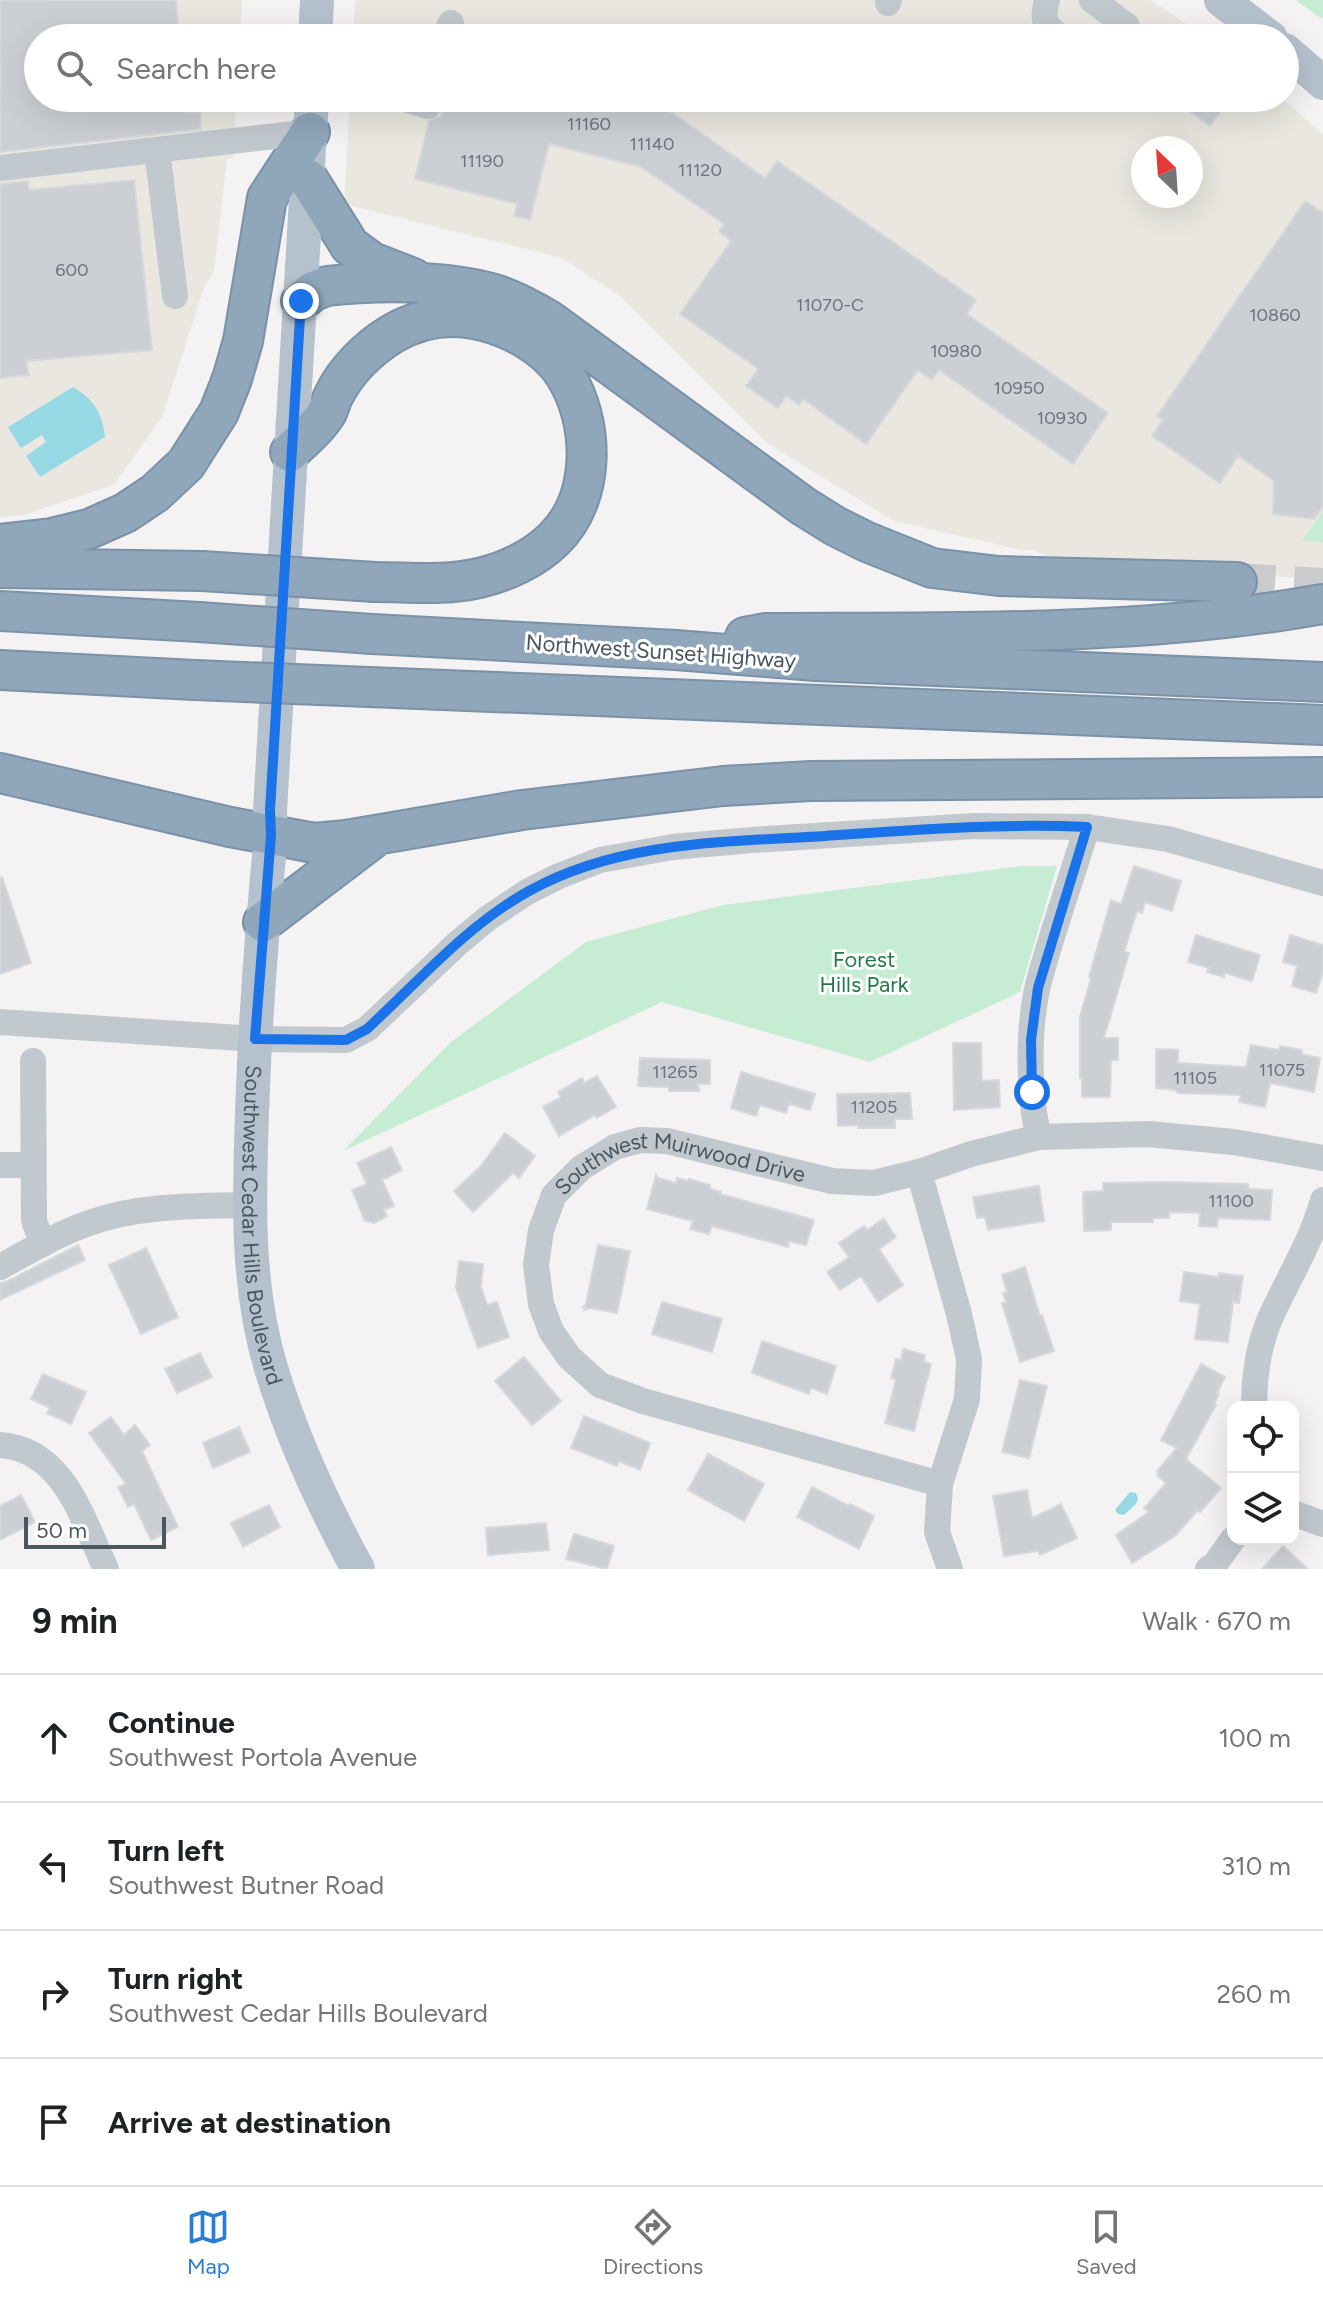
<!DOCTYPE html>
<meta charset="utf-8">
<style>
:root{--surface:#fff;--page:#f2f2f2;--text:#202124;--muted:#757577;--line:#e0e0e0;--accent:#2b7dd4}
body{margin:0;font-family:Figtree,sans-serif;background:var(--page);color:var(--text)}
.controls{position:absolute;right:24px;bottom:24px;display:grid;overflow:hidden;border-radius:16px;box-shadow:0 8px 32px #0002}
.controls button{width:72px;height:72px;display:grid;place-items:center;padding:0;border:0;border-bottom:2px solid var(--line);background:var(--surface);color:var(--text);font:40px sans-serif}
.compass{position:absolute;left:1131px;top:136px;width:72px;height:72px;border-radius:50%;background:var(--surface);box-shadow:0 8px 32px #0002;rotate:335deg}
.scale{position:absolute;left:24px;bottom:20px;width:142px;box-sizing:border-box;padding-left:8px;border:4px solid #4b565e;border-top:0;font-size:22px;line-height:28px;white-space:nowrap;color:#4b565e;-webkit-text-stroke:6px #fff;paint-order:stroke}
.stop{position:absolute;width:24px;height:24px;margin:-18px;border:6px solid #1a73e8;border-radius:50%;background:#fff}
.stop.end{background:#1a73e8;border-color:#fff;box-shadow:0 2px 8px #0008}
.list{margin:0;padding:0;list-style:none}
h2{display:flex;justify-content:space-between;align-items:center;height:104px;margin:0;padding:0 32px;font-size:34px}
h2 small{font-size:26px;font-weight:400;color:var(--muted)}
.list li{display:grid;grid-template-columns:52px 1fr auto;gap:24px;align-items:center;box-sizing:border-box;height:128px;padding:0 32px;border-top:2px solid var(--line)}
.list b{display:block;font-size:30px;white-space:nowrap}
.list p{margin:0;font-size:26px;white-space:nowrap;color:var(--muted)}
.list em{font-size:26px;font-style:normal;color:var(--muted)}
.icon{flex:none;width:44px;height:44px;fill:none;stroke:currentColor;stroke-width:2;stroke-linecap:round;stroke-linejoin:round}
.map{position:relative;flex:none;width:1323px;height:1569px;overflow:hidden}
.search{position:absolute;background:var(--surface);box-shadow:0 8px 32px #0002;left:24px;right:24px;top:24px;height:88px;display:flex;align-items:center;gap:20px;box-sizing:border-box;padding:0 28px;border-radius:44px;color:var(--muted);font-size:30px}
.sheet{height:616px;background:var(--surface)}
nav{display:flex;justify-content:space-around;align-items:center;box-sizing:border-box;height:112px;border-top:2px solid var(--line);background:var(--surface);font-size:22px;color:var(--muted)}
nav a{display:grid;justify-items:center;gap:4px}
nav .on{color:var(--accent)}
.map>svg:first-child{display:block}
.commercial{fill:#e9e7e0;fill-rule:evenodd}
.green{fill:#c6ecd3}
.water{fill:#97d8e5}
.building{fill:#cccfd4;stroke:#d6d8dc;stroke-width:2}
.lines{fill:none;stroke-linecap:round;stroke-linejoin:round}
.highway-tunnel{stroke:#cacbcd;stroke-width:38;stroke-dasharray:38 19;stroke-linecap:butt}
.highway-casing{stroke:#7a91a7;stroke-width:42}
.minor{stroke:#c1c9cf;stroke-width:26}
.major{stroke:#b5c2cd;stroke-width:34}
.highway{stroke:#8fa6bb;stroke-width:38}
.highway-bridge-casing{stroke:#7a91a7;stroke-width:42;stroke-linecap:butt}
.highway-bridge{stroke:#8fa6bb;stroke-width:38}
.route{stroke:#1a73e8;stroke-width:10}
.labels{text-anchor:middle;stroke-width:6;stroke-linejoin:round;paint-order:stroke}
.number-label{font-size:18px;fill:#6b747c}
.street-label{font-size:22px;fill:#4b565e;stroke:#fff}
.park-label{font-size:22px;fill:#217a49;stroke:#fff}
</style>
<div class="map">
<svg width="1323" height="1569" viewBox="0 0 1323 1569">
<rect width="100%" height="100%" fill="#f4f2f2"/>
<!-- commercial -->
<path class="commercial" d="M0,0H242L240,38H38V98H231V102L236,103L233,158L227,159L214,271L204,288L162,417L114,485L24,515L0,517Z
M355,0H1150L1207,38H353Z
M350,98H1282L1323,135V511L1302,540L1323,543V579L1066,565L1033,550H1022L894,521L767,443L620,296L562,258L344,204ZM1143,148H1191V196H1143Z"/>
<!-- green -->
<path class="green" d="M1296,0H1323V18L1319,17Z
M1323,511V543L1302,540Z
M1021,866H1057L1020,992L870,1062L662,1002L343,1151L451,1042L586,942L723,905Z"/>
<!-- water -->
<path class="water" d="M73,387C93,399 103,413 105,437L40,477L26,456L46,442L42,435L21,448L8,427Z
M1130,1492L1136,1493L1138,1499L1136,1504L1124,1515L1118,1514L1115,1510Z"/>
<!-- building -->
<path class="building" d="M0,0H176L179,38H38V98H185L186,112H200L201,129L0,152Z
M445,98H621L668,110L765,178L777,161L976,300L967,314L1108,413L1073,464L939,370L932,380L918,370L866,444L803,399L799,405L786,396L778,408L746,386L758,369L680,314L731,241L719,232L724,224L641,167L549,144L530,220L514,216L517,204L415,179L429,121L441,116Z
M1171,98H1230L1210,126Z
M134,180L152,350L26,361L29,375L0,378V184L28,181L29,190Z
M1305,201L1323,213V506L1314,519L1273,514L1274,481L1238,456L1220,483L1152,436L1163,420L1157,416Z
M1134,866L1181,881L1172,911L1145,902L1142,913L1137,911L1124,952L1129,953L1104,1038H1118V1060H1111L1110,1097H1082V1078H1080V1017L1091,978L1089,977L1111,900L1121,904Z
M2,877L31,963L0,974V878Z
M1196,935L1260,955L1252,981L1225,973L1224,977L1207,972L1209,968L1188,962Z
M1290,935L1323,945V972L1316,993L1292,986L1297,966L1283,962Z
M953,1043H981L982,1081L999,1080L1000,1107L954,1110Z
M1251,1045L1279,1050L1280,1046L1302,1050L1301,1054L1320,1058L1314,1092L1270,1083L1265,1107L1239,1102L1241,1095L1178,1093L1175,1090L1156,1088V1049L1178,1050V1063L1246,1067Z
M640,1058L710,1060V1084H698L699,1091H669V1087L638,1086Z
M741,1072L815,1094L810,1110L789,1104L786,1113L760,1105L756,1116L731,1108Z
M597,1076L616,1107L597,1118L595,1115L559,1136L543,1107L561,1097L558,1092L582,1078L584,1083Z
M910,1093L912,1119H895V1128H858V1125L838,1126L837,1094Z
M505,1133L535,1156L519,1178L513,1173L473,1212L454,1191L480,1167Z
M391,1147L402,1170L382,1180L394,1206L384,1210L387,1216L374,1223L365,1221L352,1190L367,1184L357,1163Z
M656,1175L658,1178L676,1183L677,1178L688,1181L689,1179L710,1185V1189L721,1192L720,1194L814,1220L806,1245L789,1241L788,1247L712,1226L709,1234L690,1229L693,1221L647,1209Z
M1167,1182L1248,1184V1189L1272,1190L1270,1220L1218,1218L1217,1227L1199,1226L1200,1213L1169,1212V1218H1153V1222H1111V1230L1084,1231L1083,1192L1103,1191V1183Z
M1039,1186L1044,1221L988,1230L985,1217L977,1218L973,1197Z
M884,1219L896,1237L879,1249L903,1285L878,1302L861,1276L840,1290L827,1272L849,1257L839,1243L864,1226L867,1230Z
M78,1245L85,1260L0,1300V1283L8,1281Z
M598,1245L630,1251L617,1313L591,1308L584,1310L585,1307H583L586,1304Z
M146,1248L178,1317L141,1334L109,1265Z
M459,1261L483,1264L481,1287L487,1305L497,1302L509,1337L478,1348L456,1288Z
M1025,1267L1040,1316L1042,1315L1054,1351L1020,1362L1002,1303L1006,1302L1003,1293L1007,1292L1002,1275Z
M1184,1272L1218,1277L1219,1273L1243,1276L1239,1303L1233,1302L1228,1342L1195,1339L1200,1304L1180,1301Z
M662,1302L722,1319L712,1352L652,1334Z
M762,1341L836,1366L827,1394L811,1388L809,1394L752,1373Z
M903,1349L925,1355L924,1362L931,1364L914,1431L885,1423L896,1379L891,1378L896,1359L901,1360Z
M200,1353L212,1377L177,1393L165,1369Z
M524,1357L561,1401L532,1425L495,1381Z
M1201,1364L1225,1377L1217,1393L1219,1394L1214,1404L1216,1405L1186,1459L1221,1488L1200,1512L1198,1510L1175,1536L1132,1563L1116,1535L1149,1512L1144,1508L1166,1483L1157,1475L1159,1473L1157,1471L1177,1448L1161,1440Z
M43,1374L86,1392L71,1424L47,1413L50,1408L31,1399Z
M1020,1380L1047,1386L1029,1458L1002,1452Z
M584,1416L650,1443L640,1470L619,1461L617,1466L571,1448Z
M111,1417L124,1435L135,1425L150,1445L142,1451L178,1527L151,1540L134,1504L128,1507L118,1487L126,1484L89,1433Z
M239,1427L250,1452L213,1468L203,1443Z
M708,1454L764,1484L744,1521L688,1490Z
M812,1487L849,1506L850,1504L874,1516L859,1549L797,1517Z
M1027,1490L1032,1518L1061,1504L1077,1538L1040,1555L1038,1551L1004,1556L993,1496Z
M21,1495L35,1522L0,1540V1506Z
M269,1505L280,1527L243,1547L231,1523Z
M546,1523L549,1550L488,1555L486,1528Z
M574,1534L614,1546L607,1569L566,1559Z
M1283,1546L1308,1569H1262Z"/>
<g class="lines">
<!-- highway-tunnel -->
<path class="highway-tunnel" d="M1237,582L1323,587"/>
<defs>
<path id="highway" d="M308,179L350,246L372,262L413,278
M301,301L313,291L327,286C377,280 446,280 494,294C514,300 532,310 550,321L803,506L835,526L867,542L932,568L999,576L1237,582
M290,452C302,440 319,426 327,412C330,406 331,400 334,395C346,370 369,348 392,334C436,308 482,314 525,338C540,347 556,360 565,375C595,423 596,498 554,539C534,559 505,572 479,578C446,586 409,582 375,582
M0,544L52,538L89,529L125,513L155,493L186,464L219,412L232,379L243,341L267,198L310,132
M0,568L202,571
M0,611L199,622
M372,634L676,650L815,661L1323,682
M745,637L766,633C951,632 1139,637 1323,604
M0,670L195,680
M369,687L1323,725
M0,773L230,827L314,843L346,840L522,810L723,786L811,781L1323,777
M263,922L375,837"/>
</defs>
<!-- highway casing -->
<use href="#highway" class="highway-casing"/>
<!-- minor -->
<g class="minor">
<path d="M1047,0C1041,21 1045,26 1062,38"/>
<path d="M1092,0L1127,26L1131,38"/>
<path d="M888,3L889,0"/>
<path d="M444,38L451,23"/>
<path d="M401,98L428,106L429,98"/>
<path d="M157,150L175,296"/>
<path d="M0,168L310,132"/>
<path d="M0,1022L255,1039L346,1040L367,1029L458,943L488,918L527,892L559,876L600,860L673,847L752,840L974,826L1087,827L1168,839L1323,883"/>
<path d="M33,1061L34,1221L43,1244"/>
<path d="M1039,1137C1028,1096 1028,1027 1038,985C1052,932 1071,880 1087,827"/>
<path d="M0,1165H33"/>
<path d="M919,1172L959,1314L969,1359L967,1399L940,1484L937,1532L950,1569"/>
<path d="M0,1267C29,1251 58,1234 89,1223C140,1205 196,1206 249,1205"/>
<path d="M1254,1407C1254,1378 1258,1348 1269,1321C1287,1280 1311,1243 1323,1200"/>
<path d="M0,1445C64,1449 83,1521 106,1569"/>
<path id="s1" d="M940,1484L643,1401L600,1385L569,1357L551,1331L541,1304L536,1265L541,1230L554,1195L581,1168L615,1147L640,1140L667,1141L832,1181L874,1183L919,1172L971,1154L1039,1137L1148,1134L1234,1142L1323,1158"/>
<path d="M1293,1513L1323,1524"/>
<path d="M1208,1569L1215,1564L1233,1539"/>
</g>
<!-- major -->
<g class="major">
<path d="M1221,0L1271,38"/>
<path d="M315,38L317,0"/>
<path d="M1285,50L1323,83"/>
<path id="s2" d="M312,98L270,810L271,835C262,928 255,1021 252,1114C249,1199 246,1286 271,1368C292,1438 323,1505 358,1569"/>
</g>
<!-- highway -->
<use href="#highway" class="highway"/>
<defs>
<path id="highway-bridge" d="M202,571L375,582
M199,622L372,634
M195,680L369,687"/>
</defs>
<!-- highway-bridge casing -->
<use href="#highway-bridge" class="highway-bridge-casing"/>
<!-- highway-bridge -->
<use href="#highway-bridge" class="highway-bridge"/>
</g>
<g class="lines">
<!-- route -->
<path class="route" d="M301,301L270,810L271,835L255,1039L346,1040L367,1029C419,981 467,925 529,891C619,841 725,842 825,836C913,830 999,823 1087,827L1038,988L1031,1040L1032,1092"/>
</g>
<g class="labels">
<!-- number labels -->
<g class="number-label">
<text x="589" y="130">11160</text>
<text x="652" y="150">11140</text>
<text x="482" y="167">11190</text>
<text x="700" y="176">11120</text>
<text x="72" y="276">600</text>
<text x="830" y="311">11070-C</text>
<text x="1275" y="321">10860</text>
<text x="956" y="357">10980</text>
<text x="1019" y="394">10950</text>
<text x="1062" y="424">10930</text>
<text x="1282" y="1076">11075</text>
<text x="675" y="1078">11265</text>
<text x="1195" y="1084">11105</text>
<text x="874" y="1113">11205</text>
<text x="1231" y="1207">11100</text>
</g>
<!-- street labels -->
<g class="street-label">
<text transform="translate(661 651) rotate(4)" y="8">Northwest Sunset Highway</text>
<text dy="8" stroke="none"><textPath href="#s1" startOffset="708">Southwest Muirwood Drive</textPath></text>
<text dy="8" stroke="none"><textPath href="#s2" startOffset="1130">Southwest Cedar Hills Boulevard</textPath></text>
</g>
<!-- park labels -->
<g class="park-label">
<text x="864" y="967">Forest<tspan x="864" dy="25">Hills Park</tspan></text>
</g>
</g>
</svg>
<div class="controls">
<button><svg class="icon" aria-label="locate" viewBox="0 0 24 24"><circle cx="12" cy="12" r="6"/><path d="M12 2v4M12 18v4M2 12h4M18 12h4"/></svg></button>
<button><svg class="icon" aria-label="layers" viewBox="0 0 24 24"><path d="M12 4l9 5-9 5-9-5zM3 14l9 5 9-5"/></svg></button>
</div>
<svg class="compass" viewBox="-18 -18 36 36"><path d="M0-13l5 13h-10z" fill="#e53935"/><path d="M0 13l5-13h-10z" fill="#757577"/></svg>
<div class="scale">50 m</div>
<div class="stop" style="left:1032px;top:1092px"></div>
<div class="stop end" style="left:301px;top:301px"></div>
<div class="search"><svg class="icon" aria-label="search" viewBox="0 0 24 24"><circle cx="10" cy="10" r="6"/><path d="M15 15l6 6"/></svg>Search here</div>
</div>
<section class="sheet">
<h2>9 min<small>Walk · 670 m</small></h2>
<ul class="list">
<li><svg class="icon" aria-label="ahead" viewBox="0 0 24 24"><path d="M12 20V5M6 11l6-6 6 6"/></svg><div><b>Continue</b><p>Southwest Portola Avenue</p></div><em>100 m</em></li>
<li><svg class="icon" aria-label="left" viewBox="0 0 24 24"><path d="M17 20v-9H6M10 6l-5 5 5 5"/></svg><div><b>Turn left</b><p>Southwest Butner Road</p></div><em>310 m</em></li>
<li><svg class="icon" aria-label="right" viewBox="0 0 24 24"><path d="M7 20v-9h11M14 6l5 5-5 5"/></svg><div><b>Turn right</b><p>Southwest Cedar Hills Boulevard</p></div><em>260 m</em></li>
<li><svg class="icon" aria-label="arrive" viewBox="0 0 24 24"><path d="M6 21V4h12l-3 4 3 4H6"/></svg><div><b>Arrive at destination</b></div></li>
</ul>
</section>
<nav>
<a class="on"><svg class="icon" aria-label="map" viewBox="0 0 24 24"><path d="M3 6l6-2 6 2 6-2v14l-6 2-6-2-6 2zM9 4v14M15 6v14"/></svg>Map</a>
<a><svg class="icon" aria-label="directions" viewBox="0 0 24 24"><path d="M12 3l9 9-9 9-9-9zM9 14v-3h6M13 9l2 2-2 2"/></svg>Directions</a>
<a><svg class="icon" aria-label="saved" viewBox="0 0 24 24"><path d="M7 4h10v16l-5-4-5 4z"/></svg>Saved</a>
</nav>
